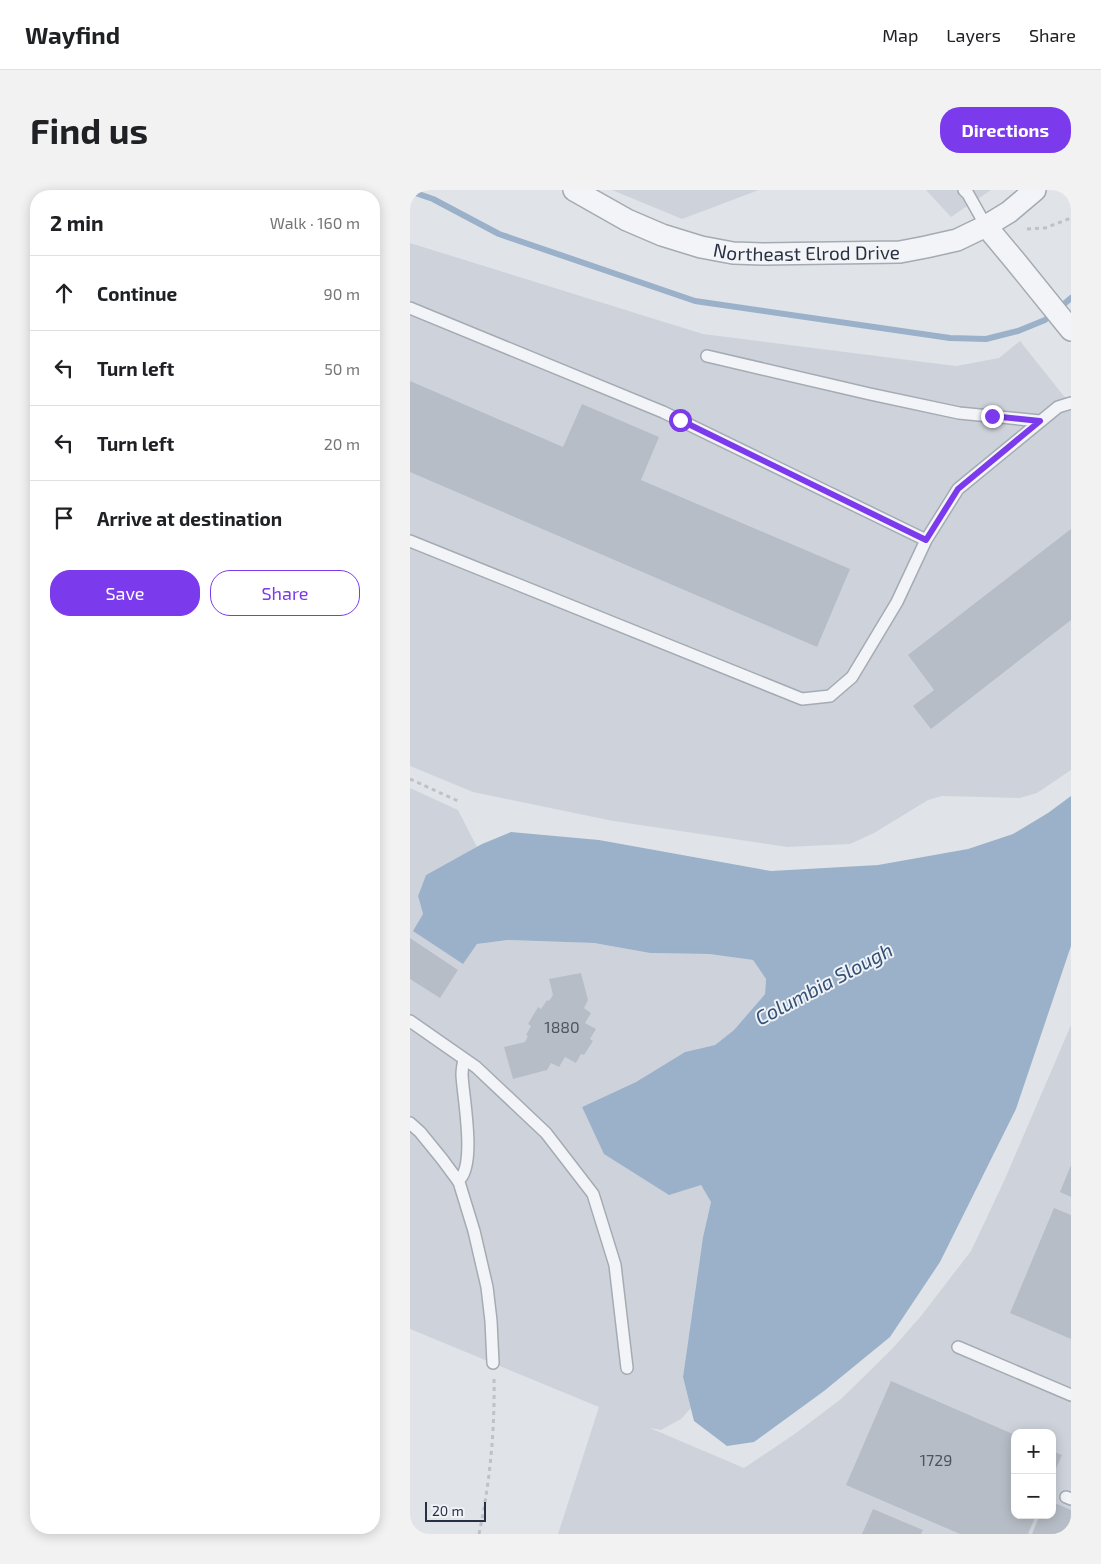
<!DOCTYPE html>
<meta charset="utf-8">
<style>
:root{--surface:#fff;--page:#f2f2f2;--text:#202124;--muted:#757577;--line:#e0e0e0;--accent:#7c3aed}
body{margin:0;font-family:"Exo 2",sans-serif;background:var(--page);color:var(--text)}
.controls{position:absolute;right:15px;bottom:15px;display:grid;overflow:hidden;border-radius:10px;box-shadow:0 2px 12px #0003}
.controls button{width:45px;height:45px;display:grid;place-items:center;padding:0;border:0;border-bottom:1px solid var(--line);background:var(--surface);color:var(--text);font:25px sans-serif}
.scale{position:absolute;left:15px;bottom:12px;width:61px;box-sizing:border-box;padding-left:5px;border:2px solid #283141;border-top:0;font-size:14px;line-height:18px;white-space:nowrap;color:#283141;-webkit-text-stroke:4px #eff2f6;paint-order:stroke}
.stop{position:absolute;width:15px;height:15px;margin:-11px;border:4px solid #7c3aed;border-radius:50%;background:#fff}
.stop.end{background:#7c3aed;border-color:#fff;box-shadow:0 1px 5px #0008}
.list{margin:0;padding:0;list-style:none}
h2{display:flex;justify-content:space-between;align-items:center;height:65px;margin:0;padding:0 20px;font-size:21px}
h2 small{font-size:16px;font-weight:400;color:var(--muted)}
.list li{display:grid;grid-template-columns:32px 1fr auto;gap:15px;align-items:center;box-sizing:border-box;height:75px;padding:0 20px;border-top:1px solid var(--line)}
.list b{display:block;font-size:19px;white-space:nowrap}
.list em{font-size:16px;font-style:normal;color:var(--muted)}
.actions{display:flex;gap:10px;padding:15px 20px}
.actions a{flex:1;padding:11px 0;border:1px solid var(--accent);border-radius:20px;text-align:center;font-size:18px;color:var(--accent)}
.actions .main{background:var(--accent);color:#fff}
.icon{flex:none;width:28px;height:28px;fill:none;stroke:currentColor;stroke-width:2;stroke-linecap:round;stroke-linejoin:round}
.map{position:relative;flex:none;width:661px;height:1344px;overflow:hidden;border-radius:20px}
header{display:flex;align-items:center;gap:30px;box-sizing:border-box;height:70px;padding:0 25px;background:var(--surface);border-bottom:1px solid var(--line)}
header strong{font-size:24px}
nav{display:flex;gap:28px;margin-inline-start:auto;font-size:18px}
.intro{display:flex;align-items:center;justify-content:space-between;box-sizing:border-box;height:120px;padding:0 30px}
h1{margin:0;font-size:35px}
.button{padding:12px 22px;border-radius:20px;background:var(--accent);color:#fff;font-size:18px;font-weight:700}
main{display:flex;gap:30px;padding:0 30px}
aside{flex:1;background:var(--surface);border-radius:20px;box-shadow:0 2px 12px #0003}
.map>svg:first-child{display:block}
.built{fill:#ced3db;fill-rule:evenodd}
.water{fill:#9bb1c9}
.lines{fill:none;stroke-linecap:round;stroke-linejoin:round}
.stream{stroke:#9bb1c9;stroke-width:6}
.building{fill:#b7bdc6}
.lane-casing{stroke:#a5abb3;stroke-width:14}
.street-casing{stroke:#a5abb3;stroke-width:24}
.path{stroke:#bec1c8;stroke-width:3;stroke-dasharray:4 4;stroke-linecap:butt}
.lane{stroke:#f3f4f7;stroke-width:11}
.street{stroke:#f3f4f7;stroke-width:21}
.route{stroke:#7c3aed;stroke-width:6}
.labels{text-anchor:middle;stroke-width:4;stroke-linejoin:round;paint-order:stroke}
.number-label{font-size:16px;fill:#4c5462}
.street-label{font-size:19px;fill:#283141;stroke:#eff2f6}
.water-label{font-size:20px;font-style:italic;fill:#325075;stroke:#eff2f6}
</style>
<header>
<strong>Wayfind</strong>
<nav><a>Map</a><a>Layers</a><a>Share</a></nav>
</header>
<div class="intro"><h1>Find us</h1><a class="button">Directions</a></div>
<main>
<aside>
<h2>2 min<small>Walk · 160 m</small></h2>
<ul class="list">
<li><svg class="icon" aria-label="ahead" viewBox="0 0 24 24"><path d="M12 20V5M6 11l6-6 6 6"/></svg><div><b>Continue</b></div><em>90 m</em></li>
<li><svg class="icon" aria-label="left" viewBox="0 0 24 24"><path d="M17 20v-9H6M10 6l-5 5 5 5"/></svg><div><b>Turn left</b></div><em>50 m</em></li>
<li><svg class="icon" aria-label="left" viewBox="0 0 24 24"><path d="M17 20v-9H6M10 6l-5 5 5 5"/></svg><div><b>Turn left</b></div><em>20 m</em></li>
<li><svg class="icon" aria-label="arrive" viewBox="0 0 24 24"><path d="M6 21V4h12l-3 4 3 4H6"/></svg><div><b>Arrive at destination</b></div></li>
</ul>
<div class="actions"><a class="main">Save</a><a>Share</a></div>
</aside>
<div class="map">
<svg width="661" height="1344" viewBox="0 0 661 1344">
<rect width="100%" height="100%" fill="#e0e4e9"/>
<!-- built -->
<path class="built" d="M202,0H349L272,29Z
M516,0H581L541,27Z
M0,53L293,144L546,176L589,168L610,151L661,215V580L627,603L610,608L532,606L518,610L464,643L440,654L377,657L203,631L63,602L0,576Z
M0,598L48,620L67,657L16,685L8,706L13,724L4,741L53,773L67,754L98,750L184,753L240,763L299,764L343,770L356,789L355,804L324,840L305,855L275,862L226,892L172,917L182,938L291,995L301,1012L293,1047L273,1187L281,1218L271,1229L251,1240L240,1238L334,1278L386,1243L431,1209L482,1159L511,1126L561,1061L594,991L661,835V1344H148L189,1217L0,1139ZM605,1243H642V1325H605Z"/>
<!-- water -->
<path class="water" d="M661,606V756L606,919L530,1072L480,1147L414,1201L344,1252L317,1256L284,1231L273,1187L293,1047L301,1012L291,995L259,1005L194,964L172,917L226,892L275,862L305,855L324,840L355,804L356,789L343,770L299,764L240,763L184,753L98,750L67,754L53,774L3,741L13,724L8,706L16,685L72,654L101,642L189,650L361,681L468,675L558,659L603,644L638,623Z"/>
<g class="lines">
<!-- stream -->
<path class="stream" d="M0,1L23,9L89,44L285,111L540,148L576,149L608,141L635,130L661,108"/>
</g>
<!-- building -->
<path class="building" d="M0,191L153,257L172,214L249,247L231,290L440,379L407,457L0,282Z
M661,339V430L521,539L503,516L524,500L498,465Z
M0,748L48,780L30,808L0,789Z
M171,783L178,810L174,818L181,823L175,833L186,839L180,849L183,851L174,865L171,864L166,873L155,867L149,877L141,873L137,880L103,889L94,857L115,852L118,846L116,845L121,836L118,834L128,817L131,819L137,810L139,811L143,805L139,789Z
M661,975V1007L650,1002Z
M644,1018L661,1025V1149L600,1123Z
M481,1191L605,1245V1325H626L618,1344H550L436,1295Z
M642,1261L652,1265L642,1288Z
M642,1312L661,1320V1344H622L630,1325H642Z
M463,1319L513,1340L511,1344H452Z"/>
<g class="lines">
<defs>
<path id="lane" d="M554,0L558,4L576,36
M0,118L253,222L516,350
M297,166L460,204L549,223L630,231
M0,351L392,509L420,506L442,487L487,412L516,350L548,299L648,217L661,213
M0,831L66,877L136,943L183,1004L205,1075L217,1178
M0,933L10,942L32,969L49,992L64,1041L77,1097L81,1131L83,1173
M48,991C67,977 53,907 52,885C52,879 53,874 54,869
M548,1157L661,1205
M656,1307L661,1309"/>
<g id="street">
<path id="s1" d="M164,0L217,30L252,45L291,57L323,63L353,64L490,62L516,57L547,50L576,36L599,22L625,0"/>
<path d="M576,36L606,72L661,140"/>
</g>
</defs>
<!-- lane casing -->
<use href="#lane" class="lane-casing"/>
<!-- street casing -->
<use href="#street" class="street-casing"/>
<!-- path -->
<path class="path" d="M617,39L635,38L661,28
M0,589L48,611
M69,1344C80,1292 85,1240 84,1187"/>
<!-- lane -->
<use href="#lane" class="lane"/>
<!-- street -->
<use href="#street" class="street"/>
</g>
<g class="lines">
<!-- route -->
<path class="route" d="M270,230L516,350L548,299L630,231L582,226"/>
</g>
<g class="labels">
<!-- number labels -->
<g class="number-label">
<text x="152" y="843">1880</text>
<text x="526" y="1276">1729</text>
</g>
<!-- street labels -->
<g class="street-label">
<text dy="7" stroke="none"><textPath href="#s1" startOffset="246">Northeast Elrod Drive</textPath></text>
</g>
<!-- water labels -->
<g class="water-label">
<text transform="translate(414 794) rotate(-28)" y="7">Columbia Slough</text>
</g>
</g>
</svg>
<div class="controls">
<button>+</button>
<button>−</button>
</div>
<div class="scale">20 m</div>
<div class="stop" style="left:270px;top:230px"></div>
<div class="stop end" style="left:582px;top:226px"></div>
</div>
</main>
